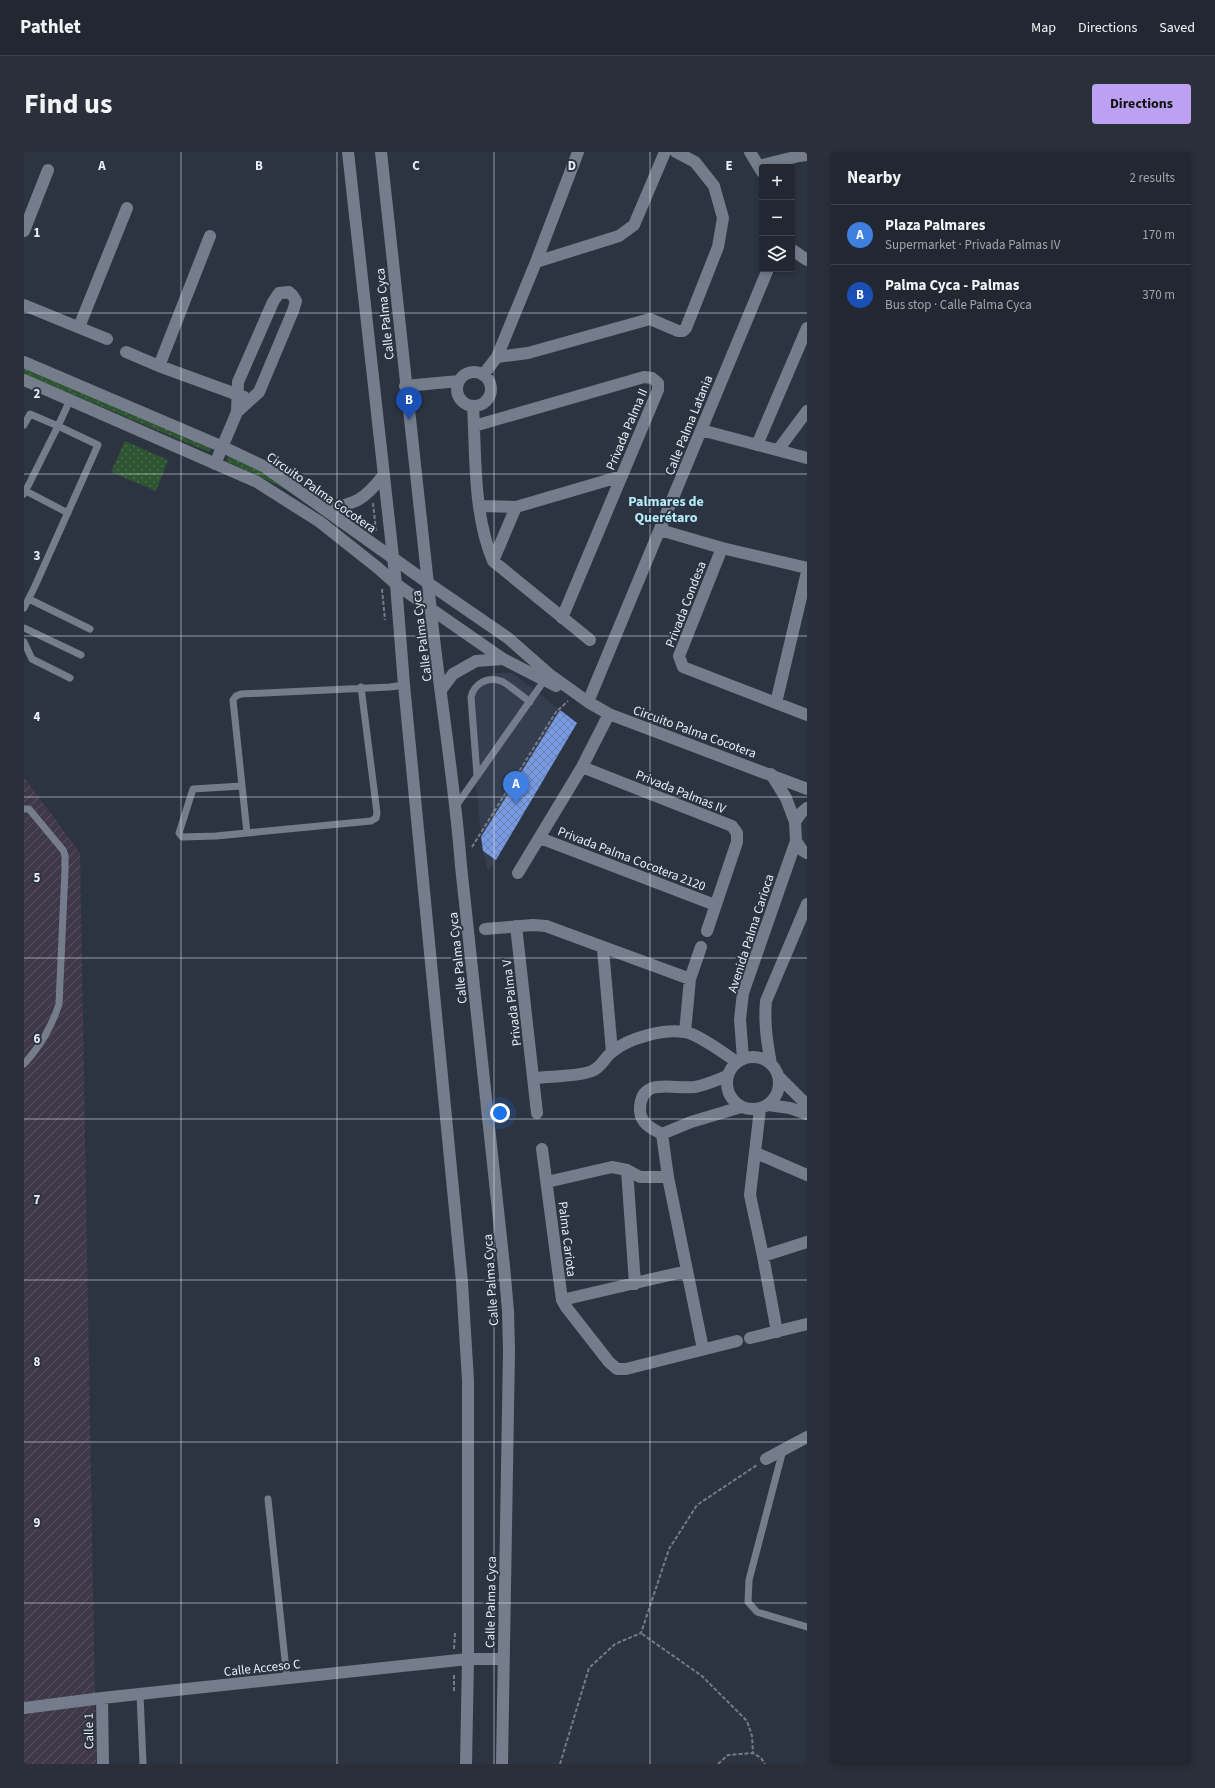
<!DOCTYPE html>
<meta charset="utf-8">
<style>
:root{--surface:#222731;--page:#2a2f39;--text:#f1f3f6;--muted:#a2a5ab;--line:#3f444d;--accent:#bca0f2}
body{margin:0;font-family:"Source Sans 3",sans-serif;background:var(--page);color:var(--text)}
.controls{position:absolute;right:12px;top:12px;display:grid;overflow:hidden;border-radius:4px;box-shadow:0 2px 6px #0003}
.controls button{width:36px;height:36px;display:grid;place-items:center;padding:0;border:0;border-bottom:1px solid var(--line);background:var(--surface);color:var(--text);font:20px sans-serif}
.you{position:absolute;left:476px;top:961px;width:14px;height:14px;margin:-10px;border:3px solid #fff;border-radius:50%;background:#1a73e8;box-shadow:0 0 0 6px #1a73e833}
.badge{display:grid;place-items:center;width:26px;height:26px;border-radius:50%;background:var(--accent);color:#fff;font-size:13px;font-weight:700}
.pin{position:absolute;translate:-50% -33px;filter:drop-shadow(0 1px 2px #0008)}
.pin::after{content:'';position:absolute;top:21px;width:14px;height:12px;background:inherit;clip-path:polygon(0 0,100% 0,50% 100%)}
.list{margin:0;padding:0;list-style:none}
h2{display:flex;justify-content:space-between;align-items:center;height:52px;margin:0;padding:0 16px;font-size:17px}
h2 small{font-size:13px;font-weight:400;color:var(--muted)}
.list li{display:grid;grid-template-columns:26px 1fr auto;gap:12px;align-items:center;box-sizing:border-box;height:60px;padding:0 16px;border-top:1px solid var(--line)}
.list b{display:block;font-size:15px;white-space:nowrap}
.list p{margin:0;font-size:13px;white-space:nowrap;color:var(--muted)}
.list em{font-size:13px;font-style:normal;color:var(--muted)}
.icon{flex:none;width:22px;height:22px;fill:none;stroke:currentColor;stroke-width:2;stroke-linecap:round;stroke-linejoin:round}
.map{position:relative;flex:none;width:783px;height:1612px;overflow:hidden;border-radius:4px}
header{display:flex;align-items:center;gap:24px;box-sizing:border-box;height:56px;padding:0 20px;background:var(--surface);border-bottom:1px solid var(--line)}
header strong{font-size:19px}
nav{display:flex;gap:22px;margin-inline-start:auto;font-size:14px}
.intro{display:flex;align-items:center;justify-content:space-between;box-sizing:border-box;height:96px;padding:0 24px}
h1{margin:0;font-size:28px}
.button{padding:10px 18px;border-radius:4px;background:var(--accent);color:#111;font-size:14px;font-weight:700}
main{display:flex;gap:24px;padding:0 24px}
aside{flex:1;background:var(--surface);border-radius:4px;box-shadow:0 2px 6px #0003}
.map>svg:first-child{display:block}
.built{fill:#343e4f}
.industrial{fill:url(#industrial-furrows)}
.garden{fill:url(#garden-dots)}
.building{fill:url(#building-cross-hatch)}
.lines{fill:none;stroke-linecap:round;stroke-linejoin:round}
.path{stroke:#757b86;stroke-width:2;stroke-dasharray:4 2;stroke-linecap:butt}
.lane{stroke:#757d8c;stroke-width:7}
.street{stroke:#757d8c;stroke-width:12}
.secondary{stroke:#757d8c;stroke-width:12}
.grid{fill:none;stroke:#e9eef6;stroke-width:1;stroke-opacity:0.55}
.labels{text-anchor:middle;stroke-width:4;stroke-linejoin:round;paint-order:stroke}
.street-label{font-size:13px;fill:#e9eef6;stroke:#2d3441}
.neighbourhood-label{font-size:14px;font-weight:bold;fill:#b5ecfc;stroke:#2d3441}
.grid-label{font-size:13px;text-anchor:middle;font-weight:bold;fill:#e9eef6;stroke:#2d3441;stroke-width:4;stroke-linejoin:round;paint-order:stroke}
</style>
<header>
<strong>Pathlet</strong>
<nav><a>Map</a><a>Directions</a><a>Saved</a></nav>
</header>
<div class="intro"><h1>Find us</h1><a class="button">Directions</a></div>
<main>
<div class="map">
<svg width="783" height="1612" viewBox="0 0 783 1612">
<defs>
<pattern id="industrial-furrows" width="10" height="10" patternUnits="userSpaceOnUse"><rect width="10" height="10" fill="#3f3849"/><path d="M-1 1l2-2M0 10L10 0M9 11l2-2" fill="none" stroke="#5b5564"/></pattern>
<pattern id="garden-dots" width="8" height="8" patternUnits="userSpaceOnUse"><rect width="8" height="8" fill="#2d5531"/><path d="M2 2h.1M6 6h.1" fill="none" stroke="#4b6e4f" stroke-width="1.8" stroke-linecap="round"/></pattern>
<pattern id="building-cross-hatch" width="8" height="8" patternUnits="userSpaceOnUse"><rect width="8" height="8" fill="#779ae1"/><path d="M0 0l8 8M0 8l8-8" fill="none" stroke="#6881b4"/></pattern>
</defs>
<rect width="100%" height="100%" fill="#2d3441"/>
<!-- built -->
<path class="built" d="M473,521H488L553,571L472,708L464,719L459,699L444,562L445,545L450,533L460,525Z"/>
<!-- industrial -->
<path class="industrial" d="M0,625L56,701L72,1612H0Z"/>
<!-- garden -->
<path class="garden" d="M0,216L188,294L185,300L0,222Z
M101,289L144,308L132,339L87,320Z
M205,304L231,316L356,397L354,403C331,385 308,366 283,350C257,334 229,321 202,309Z"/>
<!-- building -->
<path class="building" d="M536,558L553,571L472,708L459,699L457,685Z"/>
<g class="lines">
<!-- path -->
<path class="path" d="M349,351L352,379
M358,437L361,468
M448,695L532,560L544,549
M618,1482L678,1524L723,1569L728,1584L729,1601
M430,1497L431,1481
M430,1539V1521
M536,1612L565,1516L591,1492L617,1481L645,1397L673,1353L733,1313
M694,1612L704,1603L729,1601L737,1606L741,1612"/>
<!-- lane -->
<path class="lane" d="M0,273L6,262L34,274L46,248
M0,338L44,361
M0,342L34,274L74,293L11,434L0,456
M5,447L66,477
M0,476L57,503
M0,490L8,507L46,526
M453,623L447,545C450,532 463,524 477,529C483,531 499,545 506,550
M218,634L169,637L155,681L158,685L192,684L347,669L352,666L353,661L337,535
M432,654L522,526
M0,657H5L39,698L41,703V718L35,852C27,876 17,893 0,912
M223,681L209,548L212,544L217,542L366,535L380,533
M759,1298L725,1428L724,1450L733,1460L783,1475
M244,1347L263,1527
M116,1542L119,1612"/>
<!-- street -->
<path class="street" d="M726,0L738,20
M735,14L775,4L783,3
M0,79L24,18
M770,99L783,108
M512,110L595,84L610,73L641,0
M0,153L83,187
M55,175L103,56
M102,200L135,214L220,245
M473,205L504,201L626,167L654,179H659L662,176L694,95L699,66L690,34L671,10L652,0
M135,214L186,84
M433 237a17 17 0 1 1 34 0a17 17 0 1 1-34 0Z
M459,223L473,205L512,110L554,0
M381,234L435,229
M449,254C452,305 449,361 469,409L566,488
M450,274L620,225L628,226L634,231V238L538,466
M677,278L783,306
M733,293L783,176
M754,298L783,259
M191,312L213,260L214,230L249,150L255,141L265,140L269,144L272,149L269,159L235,240L213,260
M456,354L492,355L598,324
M636,378L698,396L783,416
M698,396L655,504L659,515L783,563
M469,409L492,355
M404,431L484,486L525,522L564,550L585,562L783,637
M407,457L479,507L532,534
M564,550L744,117
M752,551L783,420
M558,615L708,674L713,681V690L683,779
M771,670L777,661L783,656
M516,686L691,753
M772,689L778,698L783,701
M494,721L558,615L585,562
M492,774L513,961
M461,777L509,773L522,774L666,827
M579,797L588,900
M661,880L666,827L677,795
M703 931a26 26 0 1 1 52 0a26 26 0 1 1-52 0Z
M719,907L716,867L719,841L772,689L771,670L762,646L747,622
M747,912C743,890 740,871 742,849L783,752
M703,924C693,928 682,933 671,935C650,938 615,923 616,959C617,972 628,977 638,982L667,970L717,955
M755,925L783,953
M511,926C527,924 553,925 568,919C578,915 580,906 588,900C604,886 639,877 660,880C673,881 701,902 713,910
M744,953L766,956L783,962
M736,957L726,1043L739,1104L753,1180
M638,982L644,1025L679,1197
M518,997L538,1148L542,1155L585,1210L593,1217H602L713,1189
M732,1001L783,1023
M603,1018L611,1132
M523,1030L588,1015L603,1018L616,1025H644
M739,1104L783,1090
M538,1148L663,1119
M726,1186L783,1172
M742,1307L783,1285
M78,1546L79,1612
M0,1556L78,1546L444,1507H479"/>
<!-- secondary -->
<path class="secondary" d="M324,0L372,432L380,533L438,1130L444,1229V1507L442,1612
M357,0C374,159 392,318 409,478C418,557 431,635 437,714L480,1114L484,1159L485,1199L478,1612
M0,210L199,295L241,315L404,431
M0,228L233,330L296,370L354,416L372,432L407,457
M302,358C332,351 339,349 359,324
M417,538L429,522L452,509L479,507"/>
</g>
<!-- grid -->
<path class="grid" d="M157,0V1612M313,0V1612M470,0V1612M626,0V1612M0,161H783M0,322H783M0,484H783M0,645H783M0,806H783M0,967H783M0,1128H783M0,1290H783M0,1451H783"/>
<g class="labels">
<!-- street labels -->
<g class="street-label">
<text transform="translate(360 162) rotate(-96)" y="5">Calle Palma Cyca</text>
<text transform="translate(664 273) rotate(-68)" y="5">Calle Palma Latania</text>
<text transform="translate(602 277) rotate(-67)" y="5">Privada Palma II</text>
<text transform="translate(298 340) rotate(35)" y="5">Circuito Palma Cocotera</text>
<text transform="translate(661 452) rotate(-69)" y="5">Privada Condesa</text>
<text transform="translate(397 484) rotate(-97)" y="5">Calle Palma Cyca</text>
<text transform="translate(671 579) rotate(20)" y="5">Circuito Palma Cocotera</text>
<text transform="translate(657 639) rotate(22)" y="5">Privada Palmas IV</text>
<text transform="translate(608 706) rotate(21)" y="5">Privada Palma Cocotera 2120</text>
<text transform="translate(726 781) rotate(-72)" y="5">Avenida Palma Carioca</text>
<text transform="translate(433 806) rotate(-96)" y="5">Calle Palma Cyca</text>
<text transform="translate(487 851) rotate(-97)" y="5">Privada Palma V</text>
<text transform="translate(544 1087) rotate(83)" y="5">Palma Cariota</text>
<text transform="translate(466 1128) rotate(-94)" y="5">Calle Palma Cyca</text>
<text transform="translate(466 1450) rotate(-89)" y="5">Calle Palma Cyca</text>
<text transform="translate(238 1515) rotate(-6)" y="5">Calle Acceso C</text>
<text transform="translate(64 1579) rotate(-91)" y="5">Calle 1</text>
</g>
<!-- neighbourhood labels -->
<g class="neighbourhood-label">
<text x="642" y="354">Palmares de<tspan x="642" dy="16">Querétaro</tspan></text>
</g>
</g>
<g class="grid-label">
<text x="78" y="18">A</text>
<text x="235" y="18">B</text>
<text x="392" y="18">C</text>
<text x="548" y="18">D</text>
<text x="705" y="18">E</text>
<text x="13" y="85">1</text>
<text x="13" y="246">2</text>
<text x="13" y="408">3</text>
<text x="13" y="569">4</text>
<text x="13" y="730">5</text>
<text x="13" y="891">6</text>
<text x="13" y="1052">7</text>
<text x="13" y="1214">8</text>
<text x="13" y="1375">9</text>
</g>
</svg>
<div class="controls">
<button>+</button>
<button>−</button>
<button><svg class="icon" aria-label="layers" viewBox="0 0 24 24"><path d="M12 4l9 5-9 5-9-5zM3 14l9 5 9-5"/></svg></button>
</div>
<div class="you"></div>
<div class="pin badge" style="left:492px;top:652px;background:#3f7fe0">A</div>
<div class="pin badge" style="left:385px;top:268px;background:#1a4fb4">B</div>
</div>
<aside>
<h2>Nearby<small>2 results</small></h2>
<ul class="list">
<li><span class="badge" style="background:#3f7fe0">A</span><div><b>Plaza Palmares</b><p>Supermarket · Privada Palmas IV</p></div><em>170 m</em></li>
<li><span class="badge" style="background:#1a4fb4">B</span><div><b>Palma Cyca - Palmas</b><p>Bus stop · Calle Palma Cyca</p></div><em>370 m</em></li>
</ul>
</aside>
</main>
